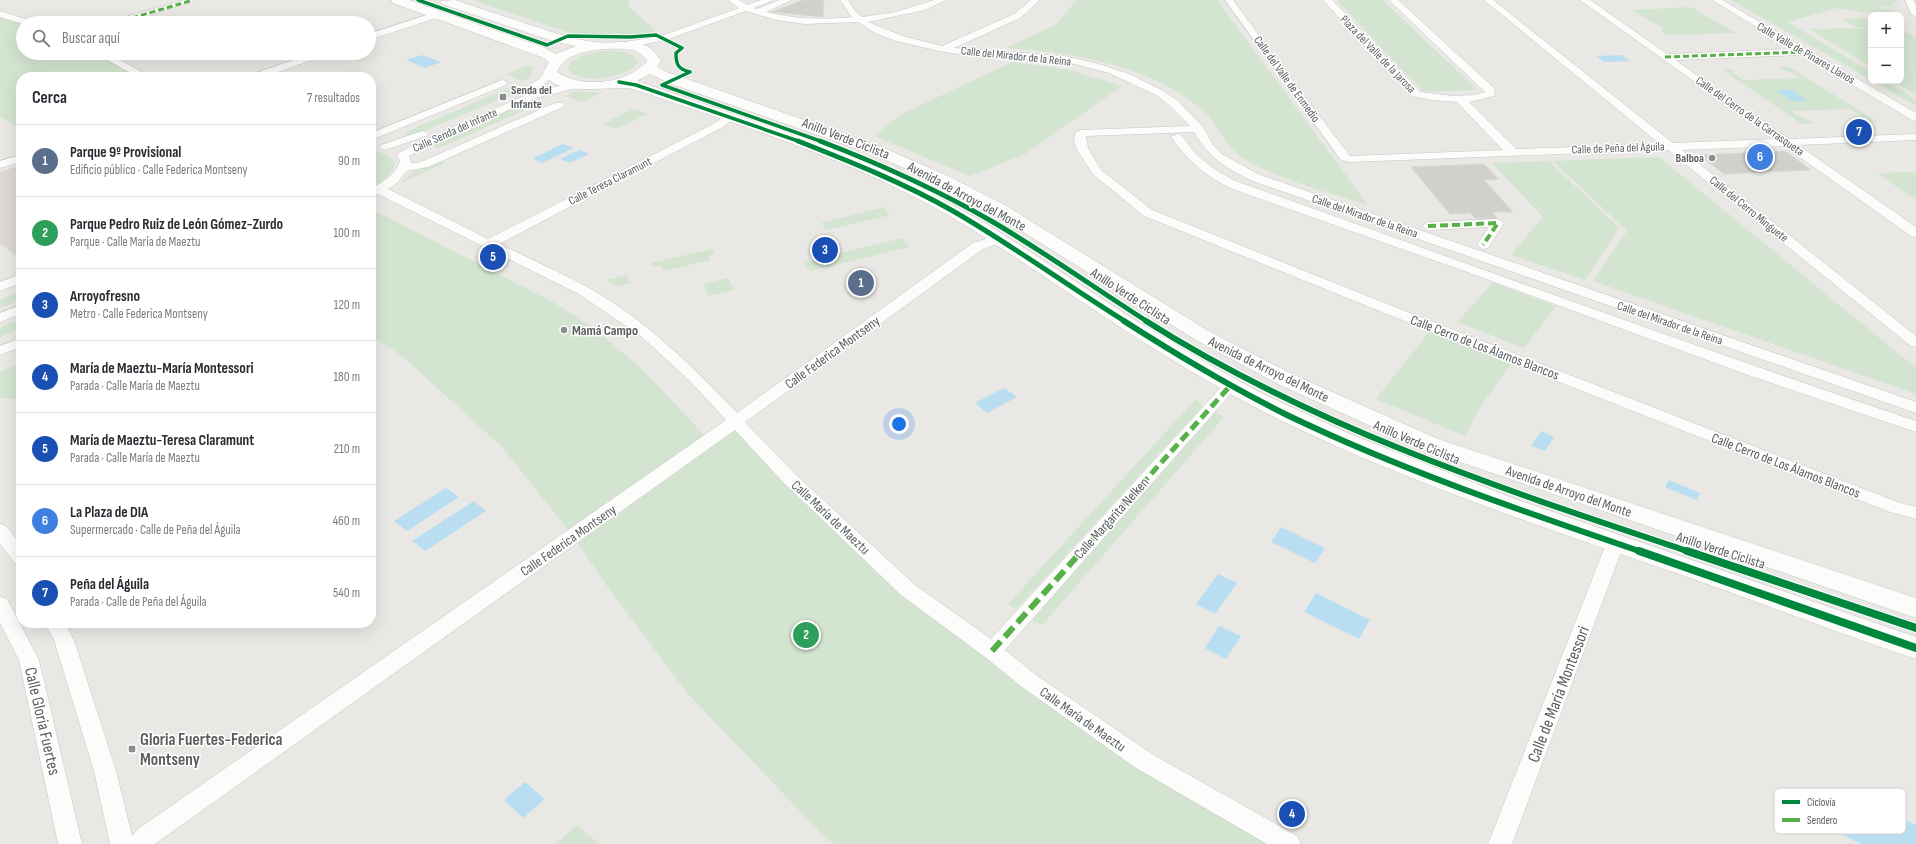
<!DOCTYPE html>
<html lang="es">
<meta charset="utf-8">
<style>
:root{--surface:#fff;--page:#f7f7f7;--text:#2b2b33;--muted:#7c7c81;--line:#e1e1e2;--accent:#111827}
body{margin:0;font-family:"Sofia Sans Condensed",sans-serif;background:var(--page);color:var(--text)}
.controls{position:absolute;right:12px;top:12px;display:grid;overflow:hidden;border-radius:8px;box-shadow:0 4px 16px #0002}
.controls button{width:36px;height:36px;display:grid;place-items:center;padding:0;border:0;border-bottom:1px solid var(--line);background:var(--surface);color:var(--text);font:20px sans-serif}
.you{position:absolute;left:899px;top:424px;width:14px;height:14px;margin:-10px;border:3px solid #fff;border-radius:50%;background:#1a73e8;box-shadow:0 0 0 6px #1a73e833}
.badge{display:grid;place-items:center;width:26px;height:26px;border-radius:50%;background:var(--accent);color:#fff;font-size:13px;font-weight:700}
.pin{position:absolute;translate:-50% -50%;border:2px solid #fff;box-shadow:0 1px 4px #0006}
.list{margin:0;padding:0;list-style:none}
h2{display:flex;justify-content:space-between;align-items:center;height:52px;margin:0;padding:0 16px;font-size:17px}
h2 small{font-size:13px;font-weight:400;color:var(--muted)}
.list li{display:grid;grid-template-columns:26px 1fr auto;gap:12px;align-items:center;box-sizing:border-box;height:72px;padding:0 16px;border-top:1px solid var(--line)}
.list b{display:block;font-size:15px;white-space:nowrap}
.list p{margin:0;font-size:13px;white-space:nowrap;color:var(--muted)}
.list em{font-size:13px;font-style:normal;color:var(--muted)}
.icon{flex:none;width:22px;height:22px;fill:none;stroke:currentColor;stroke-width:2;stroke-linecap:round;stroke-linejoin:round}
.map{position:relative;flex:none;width:1916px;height:844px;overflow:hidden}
.search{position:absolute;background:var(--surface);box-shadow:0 4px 16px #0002;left:16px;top:16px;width:360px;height:44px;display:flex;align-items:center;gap:10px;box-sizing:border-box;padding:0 14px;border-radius:22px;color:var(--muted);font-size:15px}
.panel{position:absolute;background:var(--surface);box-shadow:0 4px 16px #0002;left:16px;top:72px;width:360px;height:556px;border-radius:16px}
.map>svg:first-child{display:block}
.education{fill:#dbd8d4}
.green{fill:#d3e5d0}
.water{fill:#b9def2}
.building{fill:#d1d0cd;stroke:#d8d7d3}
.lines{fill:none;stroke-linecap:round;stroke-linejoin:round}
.street-casing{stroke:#c6c6c6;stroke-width:1}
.secondary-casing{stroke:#c6c6c6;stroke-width:1}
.street{fill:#fcfcfb;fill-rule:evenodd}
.secondary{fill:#fcfcfb;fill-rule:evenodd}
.quiet-far3{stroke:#58b04a;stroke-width:3;stroke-dasharray:6 3;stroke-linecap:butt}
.quiet-far2{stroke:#58b04a;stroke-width:4;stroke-dasharray:8 4;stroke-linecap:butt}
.quiet-far1{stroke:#58b04a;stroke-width:5;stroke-dasharray:10 5;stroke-linecap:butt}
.quiet{stroke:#58b04a;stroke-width:6;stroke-dasharray:13 6;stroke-linecap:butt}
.cycleway-far3-casing{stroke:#fff;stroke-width:5}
.cycleway-far2-casing{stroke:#fff;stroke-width:7}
.cycleway-far1-casing{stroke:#fff;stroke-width:8}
.cycleway-casing{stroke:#fff;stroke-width:10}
.cycleway-far3{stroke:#00873e;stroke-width:3.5}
.cycleway-far2{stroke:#00873e;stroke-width:5}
.cycleway-far1{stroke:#00873e;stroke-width:6}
.cycleway{stroke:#00873e;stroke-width:8}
.poi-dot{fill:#8c8e8f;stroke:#fff;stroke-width:1.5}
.labels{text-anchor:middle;stroke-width:3;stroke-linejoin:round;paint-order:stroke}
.far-street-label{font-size:12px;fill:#5a5e61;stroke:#fff}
.far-poi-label{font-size:12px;font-weight:bold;fill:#5a5e61;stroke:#fff;text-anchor:start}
.street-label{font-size:14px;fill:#5a5e61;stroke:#fff}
.poi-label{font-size:14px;font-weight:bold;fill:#5a5e61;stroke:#fff;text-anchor:start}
.near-street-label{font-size:17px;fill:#5a5e61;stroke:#fff}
.near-poi-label{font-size:17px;font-weight:bold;fill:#5a5e61;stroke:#fff;text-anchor:start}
.key{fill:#fff;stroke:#cecfd0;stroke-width:1}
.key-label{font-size:11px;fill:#5a5e61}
</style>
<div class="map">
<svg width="1916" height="844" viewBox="0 0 1916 844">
<rect width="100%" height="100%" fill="#e9e8e4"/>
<!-- education -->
<path class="education" d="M21,165V259L0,244V172Z"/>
<!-- green -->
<path class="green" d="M472,0H629V7L656,31L635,35H576Z
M1077,0H1217L1368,205C1329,193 1276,179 1243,158C1225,146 1218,124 1202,110C1154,66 1070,52 1006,48L1055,25Z
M1337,0H1383L1477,90L1423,92Z
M1731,0H1896L1898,3H1891L1893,7L1879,5L1881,9L1894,10V12L1871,13L1837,8L1788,22L1871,72V80Z
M1691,7L1736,33L1668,35L1661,31L1663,30L1662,28L1631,10Z
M0,14L23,23V53H99L146,77H21V128L0,117Z
M1871,18V27H1856L1841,19Z
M1871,28V67L1809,29Z
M1901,29L1916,37V95L1894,81H1901Z
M604,51C614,51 634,49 638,62C628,78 578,87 568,68C572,55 591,53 604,51Z
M1012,62L1069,70L1122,86L1025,154L970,176L874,136L902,114Z
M528,65L533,66L531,77L522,81L506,74Z
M1778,67H1789L1878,122H1866L1859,118L1863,117L1850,109L1791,111C1800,118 1806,118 1814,123L1802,124L1721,69H1731L1735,72H1732L1743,80L1800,78C1793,72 1785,72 1778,67Z
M1873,81H1885L1916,99V106Z
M506,89L515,93L411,136L404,133Z
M573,92H599L602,93L582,102L566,96Z
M532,99L543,102L439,148L429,144Z
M634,109L648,114L616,129L602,124Z
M371,151C381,152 390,154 395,164C392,176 382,182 371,187Z
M1659,157L1916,368V394L1593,281L1627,231L1553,161Z
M440,161L445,163L401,183L412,173Z
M1549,161L1619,228L1585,280L1511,255L1543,217L1492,163Z
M1916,172V200L1877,173Z
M884,207L890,215L826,230L821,223Z
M371,209L553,302L595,329L643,370L709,440L736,421L908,590L1029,681L1290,844H834L822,834L687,693L609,589L573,536L502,447L403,357L371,335Z
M902,238L910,247L810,271L804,262Z
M712,249L715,254L709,256L710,260L663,271L661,265L652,267L651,263Z
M626,275L631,283L618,287L606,280Z
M728,278L734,290L709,296L703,284Z
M1493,283L1556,306L1524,348L1457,322Z
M21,291V300L0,308V300Z
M21,319V328L0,337V328Z
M1434,326L1515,359L1480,407L1465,436L1376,399Z
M21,363V399L0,398V372Z
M1196,399L1203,406L1016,609L1008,604Z
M1214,412L1224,417L1042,625L1032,620Z
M577,825L599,844H556Z"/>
<!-- water -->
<path class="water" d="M422,55L441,62L425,68L406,60Z
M1622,55L1630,61L1605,62L1596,56Z
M1775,90H1791L1808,101H1792Z
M563,144L574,148L542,163L533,158Z
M579,150L589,154L570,163L560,159Z
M1004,388L1017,397L987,413L975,403Z
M1541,431L1554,437L1545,451L1531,446Z
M1669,480L1700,493L1697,500L1665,487Z
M446,488L459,497L407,531L394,521Z
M474,501L486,511L425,551L412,541Z
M1281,527L1325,548L1315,563L1271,542Z
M1218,574L1237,583L1215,614L1196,604Z
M1316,593L1370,620L1359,639L1304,612Z
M1219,626L1241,636L1226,659L1205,648Z
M525,782L545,799L523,818L504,800Z
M1848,800L1902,826L1904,819L1916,825V844H1861L1843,835Z"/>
<!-- building -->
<path class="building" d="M803,0H824L823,17L772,12Z
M1785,151L1811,170L1724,174L1700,155Z
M1484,164L1498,179L1484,180L1513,212H1492L1497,218H1475L1470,213L1450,214L1411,167Z"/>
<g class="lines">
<defs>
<path id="street" d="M184,0H197L125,23H110L112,21Z
M728,0H739L747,5L761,0H773L754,8L757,9L780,0H792L766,12C794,19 823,20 852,17L840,0H848L855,11L862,17L896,12L934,0H946L925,10L868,22L903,36L942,46L1014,14L1031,0H1040L1020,18L954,48L1064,56L1099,64L1132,75L1163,91L1177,100L1203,127L1213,145L1222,154L1258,174L1916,402V413L1250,180C1223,166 1210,158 1194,132L1086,136L1088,148L1101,170L1152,210L1397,308L1900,503L1916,507V519L1890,512L1387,314L1144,216L1093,174L1076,148L1074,142L1075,133L1081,130L1190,126L1169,105L1156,95L1109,73L1079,65L1053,60L971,56L939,51L896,41L877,34L858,22L805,24L776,20L746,11L666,40L625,48L620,45L625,42L661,36L739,8Z
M1225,0H1233L1282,67L1350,156L1503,150L1457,102L1432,100L1412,96L1323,0H1332L1420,92L1453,96L1475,95L1485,92L1389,0H1398L1494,88L1495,94L1494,96L1469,102L1516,149L1660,144L1484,0H1493L1673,143L1775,139L1580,0H1590L1667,54L1793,49L1712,0H1722L1916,113V121L1912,120L1802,55L1675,60L1789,139L1916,134V140L1798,145L1916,227V237L1911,236L1784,146L1682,150L1916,336V347L1911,346L1668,150L1350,162L1341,160Z
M1905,0H1913L1916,5V17L1911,14Z
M0,11L31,21L33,23L23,24L0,17Z
M439,11L444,14L442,16L369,40V34Z
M94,53H107L151,77H138Z
M314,53H328L326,55L264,77H249L250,75Z
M550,70L555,73C548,82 540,87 530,93L576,82L581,85L580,87L536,98L423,148L409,156L411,163L421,162L555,103H563L564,105L563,107L428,167L407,171L397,183L388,189L488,239L715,123L725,116H733L734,118L723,127L499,244C528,258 560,272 589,288C646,320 692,366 737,413L973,243L998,235L1003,236L1004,239L1003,242L983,249L745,422L795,474L915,585L991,639L1225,383L1230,381L1235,383L1238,386L1235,389L1005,650L1036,675L1152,754L1297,836L1301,844H1267L1136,768L1022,687L985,657L901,595L783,482L735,430L155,844H110L94,771L54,640L45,623H65L74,640L116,771L132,836L138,829L726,420L691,382L642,337L579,294L378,194L371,196V188C384,181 395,176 400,161L397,155L399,153L415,144L526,95L521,94L520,92L521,90L538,80L546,71Z
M502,80L506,81L507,83L506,85L371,140V133Z
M422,131L426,132L428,134L426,136L385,150L379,147L381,145Z
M1177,134C1184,135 1187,144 1192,149C1205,164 1221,174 1238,182C1464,262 1689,345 1916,421V432L1748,375L1481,277L1230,188C1205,175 1187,160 1171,137Z
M21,155V162L0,168V161Z
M1498,219L1504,223L1488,248L1483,249L1477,245L1489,227L1428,230L1422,226L1428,222Z
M21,274V283L0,291V282Z
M21,305V314L0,322V313Z
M21,338V347L0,355V346Z
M0,524L6,526L21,545V565L15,563L0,544Z
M1615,537L1621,539L1624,544L1512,844H1488L1606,544L1609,539Z
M0,597L7,599L39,660L82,844H58L19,660L0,623Z"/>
<path id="secondary" d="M391,0H409L543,47L556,54L576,46L556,42L442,4L440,1L455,0C481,9 507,17 533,26C553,32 574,40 595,42C620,45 646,33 661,61L657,66L664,71L884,148L948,176L1003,204L1210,332L1294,375L1438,439L1916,598V618L1422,449L1280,385L1196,340L991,212L936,182L872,154L669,83L650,74L637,81L802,137L881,169L920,187L987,224L1130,317L1212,366L1267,396L1350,434L1515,499L1916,637V659C1835,632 1756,601 1676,573C1542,527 1407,482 1280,420C1205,383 1136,338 1067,292C1028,266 989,239 948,215C850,159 740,125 633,89C607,84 562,100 543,73L549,62L544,58L393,3ZM604,49C618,49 639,46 647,61C628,84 582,89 557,72C565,53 586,51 604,49Z"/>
</defs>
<!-- street casing -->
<use href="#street" class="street-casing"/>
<!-- secondary casing -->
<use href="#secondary" class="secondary-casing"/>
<!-- street -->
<use href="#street" class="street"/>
<!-- secondary -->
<use href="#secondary" class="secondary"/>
<!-- quiet-far3 -->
<path class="quiet-far3" d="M115,23L193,0
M1665,57L1804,52"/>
<!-- quiet-far2 -->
<path class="quiet-far2" d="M1428,226L1498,223L1483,245"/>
<!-- quiet-far1 -->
<path class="quiet-far1" d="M1081,552L1230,386"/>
<!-- quiet -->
<path class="quiet" d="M992,651L1082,551"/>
<defs>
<path id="cycleway-far3" d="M418,0L547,45L568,36L630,37L656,35L682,48L676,53C676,65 678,69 690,72L662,85L823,142
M619,82L636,85L801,142"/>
<path id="cycleway-far2" d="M798,141C851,162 904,183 953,211C1012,245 1068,286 1126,322
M820,141C880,164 938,190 993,222C1046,253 1096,289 1148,322"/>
<path id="cycleway-far1" d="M1124,321C1177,355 1231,387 1287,415C1401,470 1522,511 1642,552
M1146,321C1315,428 1502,489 1690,552"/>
<path id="cycleway" d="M1639,551L1916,648
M1687,551L1916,628"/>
</defs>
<!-- cycleway-far3 casing -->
<use href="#cycleway-far3" class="cycleway-far3-casing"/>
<!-- cycleway-far2 casing -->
<use href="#cycleway-far2" class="cycleway-far2-casing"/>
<!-- cycleway-far1 casing -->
<use href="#cycleway-far1" class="cycleway-far1-casing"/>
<!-- cycleway casing -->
<use href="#cycleway" class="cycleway-casing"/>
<!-- cycleway-far3 -->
<use href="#cycleway-far3" class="cycleway-far3"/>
<!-- cycleway-far2 -->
<use href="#cycleway-far2" class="cycleway-far2"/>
<!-- cycleway-far1 -->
<use href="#cycleway-far1" class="cycleway-far1"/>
<!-- cycleway -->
<use href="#cycleway" class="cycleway"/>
</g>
<!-- markers -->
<g class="poi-dot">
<rect x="499" y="93" width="8" height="8" rx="2"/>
<circle cx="1712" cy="158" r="4"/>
<circle cx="564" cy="330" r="4"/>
<rect x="128" y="745" width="8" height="8" rx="2"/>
</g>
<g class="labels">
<!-- far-street labels -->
<g class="far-street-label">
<text transform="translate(1806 53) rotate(30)" y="4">Calle Valle de Pinares Llanos</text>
<text transform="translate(1378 54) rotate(46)" y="4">Plaza del Valle de la Jarosa</text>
<text transform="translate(1016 56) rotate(6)" y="4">Calle del Mirador de la Reina</text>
<text transform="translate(1287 79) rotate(54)" y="4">Calle del Valle de Enmedio</text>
<text transform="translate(1750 116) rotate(35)" y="4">Calle del Cerro de la Carrasqueta</text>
<text transform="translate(455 130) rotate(-24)" y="4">Calle Senda del Infante</text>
<text transform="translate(1618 148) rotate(-2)" y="4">Calle de Peña del Águila</text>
<text transform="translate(610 181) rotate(-27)" y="4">Calle Teresa Claramunt</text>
<text transform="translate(1749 209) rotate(39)" y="4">Calle del Cerro Minguete</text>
<text transform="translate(1365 216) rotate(19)" y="4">Calle del Mirador de la Reina</text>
<text transform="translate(1670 323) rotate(19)" y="4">Calle del Mirador de la Reina</text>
</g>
<!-- far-poi labels -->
<g class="far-poi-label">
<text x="511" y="94">Senda del<tspan x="511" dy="14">Infante</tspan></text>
<text x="1704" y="162" text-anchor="end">Balboa</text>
</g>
<!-- street labels -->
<g class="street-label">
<text transform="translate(846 138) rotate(21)" y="5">Anillo Verde Ciclista</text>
<text transform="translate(967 196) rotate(28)" y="5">Avenida de Arroyo del Monte</text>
<text transform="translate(1131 296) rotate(33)" y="5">Anillo Verde Ciclista</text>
<text transform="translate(1485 347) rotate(21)" y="5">Calle Cerro de Los Álamos Blancos</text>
<text transform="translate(832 352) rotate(-36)" y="5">Calle Federica Montseny</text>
<text transform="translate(1269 369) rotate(26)" y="5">Avenida de Arroyo del Monte</text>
<text transform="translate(1417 442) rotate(23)" y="5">Anillo Verde Ciclista</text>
<text transform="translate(1786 465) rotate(21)" y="5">Calle Cerro de Los Álamos Blancos</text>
<text transform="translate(1569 491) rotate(19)" y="5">Avenida de Arroyo del Monte</text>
<text transform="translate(831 517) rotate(43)" y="5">Calle María de Maeztu</text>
<text transform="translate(1111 518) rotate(-48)" y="5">Calle Margarita Nelken</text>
<text transform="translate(568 540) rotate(-35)" y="5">Calle Federica Montseny</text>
<text transform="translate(1721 550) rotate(18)" y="5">Anillo Verde Ciclista</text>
<text transform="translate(1083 719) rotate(35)" y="5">Calle María de Maeztu</text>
</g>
<!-- poi labels -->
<g class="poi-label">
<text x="572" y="335">Mamá Campo</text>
</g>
<!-- near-street labels -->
<g class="near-street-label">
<text transform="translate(1558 694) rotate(-69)" y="6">Calle de María Montessori</text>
<text transform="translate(43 721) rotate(77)" y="6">Calle Gloria Fuertes</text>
</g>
<!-- near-poi labels -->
<g class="near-poi-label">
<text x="140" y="745">Gloria Fuertes-Federica<tspan x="140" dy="20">Montseny</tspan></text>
</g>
</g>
<!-- legend -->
<rect x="1774" y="788" width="132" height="46" rx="6" class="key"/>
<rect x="1782" y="800" width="18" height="4" fill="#00873e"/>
<rect x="1782" y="818" width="18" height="4" fill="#58b04a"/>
<g class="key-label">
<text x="1807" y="806">Ciclovía</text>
<text x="1807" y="824">Sendero</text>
</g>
</svg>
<div class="controls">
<button>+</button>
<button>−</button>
</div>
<div class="you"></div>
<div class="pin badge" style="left:861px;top:283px;background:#5c6f8a">1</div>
<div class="pin badge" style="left:806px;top:635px;background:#2e9e5b">2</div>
<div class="pin badge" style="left:825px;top:250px;background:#1a4fb4">3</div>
<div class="pin badge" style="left:1292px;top:814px;background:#1a4fb4">4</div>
<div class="pin badge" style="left:493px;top:257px;background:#1a4fb4">5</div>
<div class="pin badge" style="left:1760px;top:157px;background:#3f7fe0">6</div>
<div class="pin badge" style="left:1859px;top:132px;background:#1a4fb4">7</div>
<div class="search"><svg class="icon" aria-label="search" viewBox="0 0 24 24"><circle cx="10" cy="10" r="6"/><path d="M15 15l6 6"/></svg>Buscar aquí</div>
<section class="panel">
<h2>Cerca<small>7 resultados</small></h2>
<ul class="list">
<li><span class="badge" style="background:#5c6f8a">1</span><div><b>Parque 9º Provisional</b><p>Edificio público · Calle Federica Montseny</p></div><em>90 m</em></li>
<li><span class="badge" style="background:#2e9e5b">2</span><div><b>Parque Pedro Ruiz de León Gómez-Zurdo</b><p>Parque · Calle María de Maeztu</p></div><em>100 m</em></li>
<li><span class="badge" style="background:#1a4fb4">3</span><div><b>Arroyofresno</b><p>Metro · Calle Federica Montseny</p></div><em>120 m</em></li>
<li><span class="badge" style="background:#1a4fb4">4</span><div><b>María de Maeztu-María Montessori</b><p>Parada · Calle María de Maeztu</p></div><em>180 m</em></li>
<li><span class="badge" style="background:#1a4fb4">5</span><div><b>María de Maeztu-Teresa Claramunt</b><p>Parada · Calle María de Maeztu</p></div><em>210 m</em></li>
<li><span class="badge" style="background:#3f7fe0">6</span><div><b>La Plaza de DIA</b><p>Supermercado · Calle de Peña del Águila</p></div><em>460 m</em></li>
<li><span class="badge" style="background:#1a4fb4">7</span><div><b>Peña del Águila</b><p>Parada · Calle de Peña del Águila</p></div><em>540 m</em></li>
</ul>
</section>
</div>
